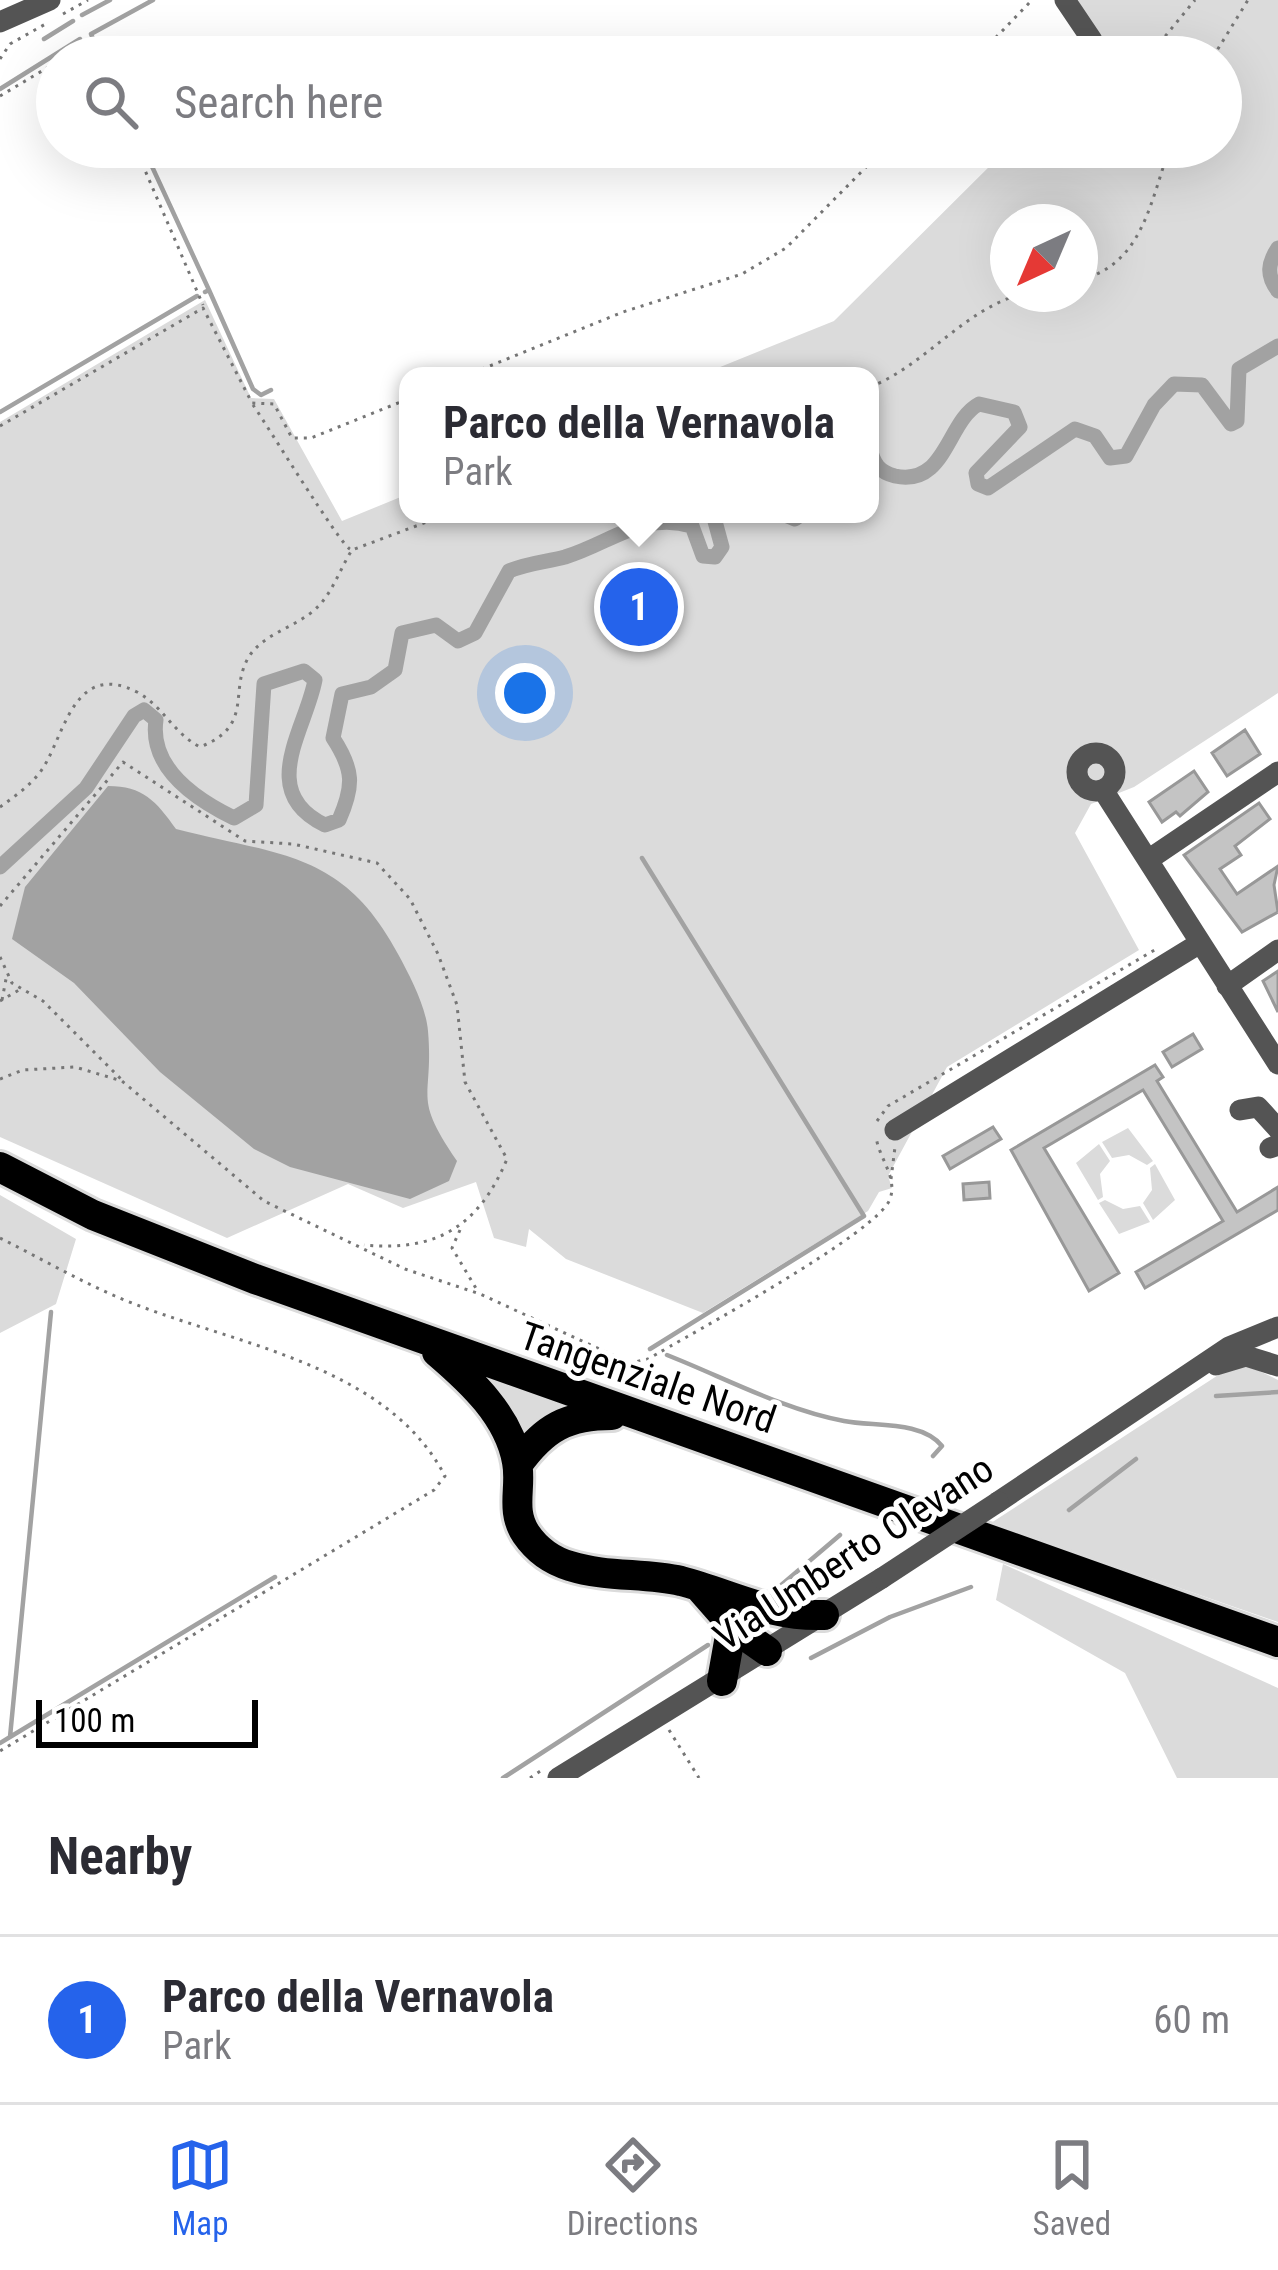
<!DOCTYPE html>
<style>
:root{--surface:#fff;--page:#f2f2f3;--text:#2b2b33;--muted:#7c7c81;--line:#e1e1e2;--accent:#2563eb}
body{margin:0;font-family:"Roboto Condensed",sans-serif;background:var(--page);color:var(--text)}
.compass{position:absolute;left:990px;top:204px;width:108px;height:108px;border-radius:50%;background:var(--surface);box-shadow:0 12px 48px #0002;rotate:224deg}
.scale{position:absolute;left:36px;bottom:30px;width:222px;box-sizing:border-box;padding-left:12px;border:6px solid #000;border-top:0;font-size:33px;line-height:42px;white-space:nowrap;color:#000;-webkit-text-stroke:9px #fff;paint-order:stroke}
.you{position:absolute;left:525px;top:693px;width:42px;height:42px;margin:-30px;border:9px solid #fff;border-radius:50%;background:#1a73e8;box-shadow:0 0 0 18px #1a73e833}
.badge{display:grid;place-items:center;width:78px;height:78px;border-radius:50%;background:var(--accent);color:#fff;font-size:39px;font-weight:700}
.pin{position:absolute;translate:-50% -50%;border:6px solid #fff;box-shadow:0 3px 12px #0006}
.popup{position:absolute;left:399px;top:367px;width:480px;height:156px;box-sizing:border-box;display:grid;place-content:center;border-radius:24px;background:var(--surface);filter:drop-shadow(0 3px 9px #0005);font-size:39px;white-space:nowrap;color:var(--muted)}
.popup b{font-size:45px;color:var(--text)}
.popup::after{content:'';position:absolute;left:50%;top:100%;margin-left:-24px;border:24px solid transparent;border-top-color:var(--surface)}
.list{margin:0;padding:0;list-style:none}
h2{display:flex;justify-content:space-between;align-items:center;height:156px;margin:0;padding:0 48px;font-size:51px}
h2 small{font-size:39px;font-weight:400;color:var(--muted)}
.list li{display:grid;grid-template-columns:78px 1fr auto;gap:36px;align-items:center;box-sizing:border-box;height:168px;padding:0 48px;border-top:3px solid var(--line)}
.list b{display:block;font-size:45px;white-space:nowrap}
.list p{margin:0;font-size:39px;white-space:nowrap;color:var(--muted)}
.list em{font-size:39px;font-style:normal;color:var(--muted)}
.icon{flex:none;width:66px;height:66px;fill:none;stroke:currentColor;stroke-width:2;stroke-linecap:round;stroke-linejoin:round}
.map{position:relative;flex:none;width:1278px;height:1778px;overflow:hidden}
.search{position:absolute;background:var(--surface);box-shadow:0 12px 48px #0002;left:36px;right:36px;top:36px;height:132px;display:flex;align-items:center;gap:30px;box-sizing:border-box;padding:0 42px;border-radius:66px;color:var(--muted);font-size:45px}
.sheet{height:324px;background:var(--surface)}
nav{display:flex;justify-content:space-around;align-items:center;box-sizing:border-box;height:168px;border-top:3px solid var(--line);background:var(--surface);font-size:33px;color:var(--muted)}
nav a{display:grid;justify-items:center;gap:6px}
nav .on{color:var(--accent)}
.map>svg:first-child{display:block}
.green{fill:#dbdbdb;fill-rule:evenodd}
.water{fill:#a2a2a2}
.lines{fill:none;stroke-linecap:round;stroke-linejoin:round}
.stream{stroke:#a2a2a2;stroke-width:4.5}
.canal{stroke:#a2a2a2;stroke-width:15}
.building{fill:#c4c4c4;stroke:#989898;stroke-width:3}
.highway-casing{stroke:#dbdbdb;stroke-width:36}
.path{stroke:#767676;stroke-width:3;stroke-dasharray:3 6;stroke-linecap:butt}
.minor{stroke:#545454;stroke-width:21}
.highway{stroke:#000;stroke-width:30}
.minor-bridge{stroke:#545454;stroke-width:21}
.labels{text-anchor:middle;stroke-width:10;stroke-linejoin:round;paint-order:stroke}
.street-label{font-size:39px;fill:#000;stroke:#fff}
</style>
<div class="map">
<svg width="1278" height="1778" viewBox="0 0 1278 1778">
<rect width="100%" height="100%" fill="#fff"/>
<!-- green -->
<path class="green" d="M1078,0H1278V693L1134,787L1091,804L1075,833L1139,950L947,1067L888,1176L892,1188L879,1192L868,1211L703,1313L566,1259L529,1229L526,1247L494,1238L476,1182L403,1208L348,1184L227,1238L0,1137V422L205,300L251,398L274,399L342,521L408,494V514H870V376H698L834,321L1009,147H1221V57H1086L1093,31ZM1008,222H1080V294H1008Z
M1128,1128L1153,1161L1147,1165L1129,1155L1112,1158L1102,1142Z
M1099,1144L1110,1161L1100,1174L1103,1197L1098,1200L1076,1163Z
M1155,1164L1175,1200L1153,1220L1143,1203L1152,1190L1150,1168Z
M0,1195L76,1239L56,1304L0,1333Z
M1105,1200L1123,1209L1140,1206L1150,1222L1119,1234L1099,1203Z
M1245,1364L1278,1380V1622L991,1523L1229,1368Z
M480,1372L573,1404L524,1444Z
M1003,1564L1278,1688V1778H1177L1125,1673L996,1600Z"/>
<!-- water -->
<path class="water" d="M108,786C143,786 156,801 176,829C280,856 343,851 398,954C410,976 426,1007 428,1031C434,1101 411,1094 457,1161L449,1181L410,1199L290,1167L254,1149L160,1072L74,983L12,939L25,887Z"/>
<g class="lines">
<!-- stream -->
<path class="stream" d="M82,15L110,0
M44,39L73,21
M101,57L91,34L153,0
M0,89L80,39
M143,147L209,290
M205,292L209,290L253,389L261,395L271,390
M0,412L197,296
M642,858L864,1216L650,1349
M667,1355C723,1377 784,1410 844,1421C873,1427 921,1420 942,1446L933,1456
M1216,1396L1278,1392
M1069,1510L1136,1459
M773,1592L840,1535
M811,1658L890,1617L971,1587
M10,1737L275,1577
M0,1743L10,1737L51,1312
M503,1778L708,1645"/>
<!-- canal -->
<path class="canal" d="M1278,248C1268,263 1266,275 1278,291
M870,449C874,464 879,472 895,476C946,487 947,421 979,404L1014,412L1020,427L976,473L978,484L988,488L1075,429L1095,436L1110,458L1126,456L1154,405L1174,384L1202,385L1231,424L1237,421L1239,369L1278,346
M783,514L795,519L802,514
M0,867L86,788L134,716L144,710L156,720C149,768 195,799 234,818L256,805L264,684L304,671L315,680C306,729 256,792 325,825L339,820C354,786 354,770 333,738L342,694L371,687L395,670L402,633L436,625L458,641L475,633L509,571C528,563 546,562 565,557C611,543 643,511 692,526L703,556L715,557L722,547L713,514"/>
</g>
<!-- building -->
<path class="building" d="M1245,730L1260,754L1227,776L1212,753Z
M1194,771L1208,792L1180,816L1176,812L1162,822L1149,802Z
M1259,803L1270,819L1235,846L1241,855L1220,869L1237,894L1278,866L1274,885L1278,912L1242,932L1184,855Z
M1278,971V1012L1263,981Z
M1193,1034L1202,1049L1172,1067L1163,1052Z
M1155,1065L1163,1077L1157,1081L1237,1212L1278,1187V1210L1145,1288L1136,1272L1223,1221L1143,1090L1044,1148L1119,1273L1089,1291L1011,1150Z
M993,1127L1001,1139L950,1169L943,1156Z
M989,1182L990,1198L964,1200L963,1184Z"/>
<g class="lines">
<defs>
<path id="highway" d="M0,1167L93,1215L255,1279L1278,1642
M437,1352C471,1381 509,1416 517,1462C522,1487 510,1510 526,1534C537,1550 553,1561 570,1566C605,1577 645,1573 681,1581C731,1594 770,1617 824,1615
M518,1464C544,1428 567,1415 612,1415
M701,1589L737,1630L767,1651
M722,1681L730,1636L724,1614"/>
</defs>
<!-- highway casing -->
<use href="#highway" class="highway-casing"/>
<!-- path -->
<path class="path" d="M63,14L88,0
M66,57L89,44L95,57
M977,57L1032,0
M1148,57L1195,0
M1213,57L1248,0
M0,59L10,44L49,22
M0,96L57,62
M135,147L203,305
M1080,280C1143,264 1150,202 1170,147
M465,376L623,312L742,274L786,248L886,147
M870,387C926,365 964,309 1022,294
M253,405C269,428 339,543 350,549
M0,426L203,308L252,403L274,404L292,438H311L408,399
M0,807C18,794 37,781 47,761C66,726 78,662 137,692C164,707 172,732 200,747C256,725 227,690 250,655C265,634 292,628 312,612C332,596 338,572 352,550L448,514
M0,906L123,762L245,841L293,844L377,863L410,899L438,954L457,1005L465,1082L507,1159C479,1226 437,1252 364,1245
M0,957L12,983L43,1001L121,1079
M2,1000L6,979
M0,1001L19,990
M0,1079L23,1070L75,1067L122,1081L264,1201L405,1269L480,1294L630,1363L648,1359C689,1335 879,1232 890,1199C898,1177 878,1157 876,1136
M877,1121L888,1106L1158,948
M891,1179L895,1147
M460,1230L452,1248L477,1290
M0,1238C38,1257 76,1279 115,1296C225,1344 384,1360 445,1476L434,1490L0,1751
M669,1730L699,1778
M530,1778L542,1770"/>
<!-- minor -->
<path class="minor" d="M1065,0L1092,40
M0,22L50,0
M1077 772a19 19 0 1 1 38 0a19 19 0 1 1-38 0Z
M1103,790L1278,1064
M1148,860L1278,772
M1227,986L1278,950
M1240,1110L1258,1107L1278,1129
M895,1130L1200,943
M1270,1148L1278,1145
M1216,1365L1246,1356L1278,1366
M998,1502L1229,1347L1278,1327
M558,1778L882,1578"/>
<!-- highway -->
<use href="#highway" class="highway"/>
<!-- minor-bridge -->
<path class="minor-bridge" d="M882,1578L998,1502"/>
</g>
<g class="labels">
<!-- street labels -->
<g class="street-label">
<text transform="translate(648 1377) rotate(19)" y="14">Tangenziale Nord</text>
<text transform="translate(853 1552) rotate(-33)" y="14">Via Umberto Olevano</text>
</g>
</g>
</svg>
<svg class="compass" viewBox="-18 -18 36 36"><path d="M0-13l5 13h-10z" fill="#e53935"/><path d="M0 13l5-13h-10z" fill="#7c7c81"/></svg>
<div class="scale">100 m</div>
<div class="you"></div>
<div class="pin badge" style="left:639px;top:607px">1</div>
<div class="popup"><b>Parco della Vernavola</b>Park</div>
<div class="search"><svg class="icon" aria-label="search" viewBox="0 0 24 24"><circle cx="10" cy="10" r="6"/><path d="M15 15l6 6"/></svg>Search here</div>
</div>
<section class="sheet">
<h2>Nearby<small></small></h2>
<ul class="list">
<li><span class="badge">1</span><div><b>Parco della Vernavola</b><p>Park</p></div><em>60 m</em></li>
</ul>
</section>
<nav>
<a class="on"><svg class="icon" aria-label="map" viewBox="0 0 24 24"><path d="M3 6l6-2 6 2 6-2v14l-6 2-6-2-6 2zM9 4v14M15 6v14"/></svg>Map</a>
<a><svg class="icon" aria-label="directions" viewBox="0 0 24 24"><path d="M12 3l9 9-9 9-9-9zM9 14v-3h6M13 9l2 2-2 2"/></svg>Directions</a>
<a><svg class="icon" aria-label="saved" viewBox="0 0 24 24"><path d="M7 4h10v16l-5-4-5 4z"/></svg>Saved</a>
</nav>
